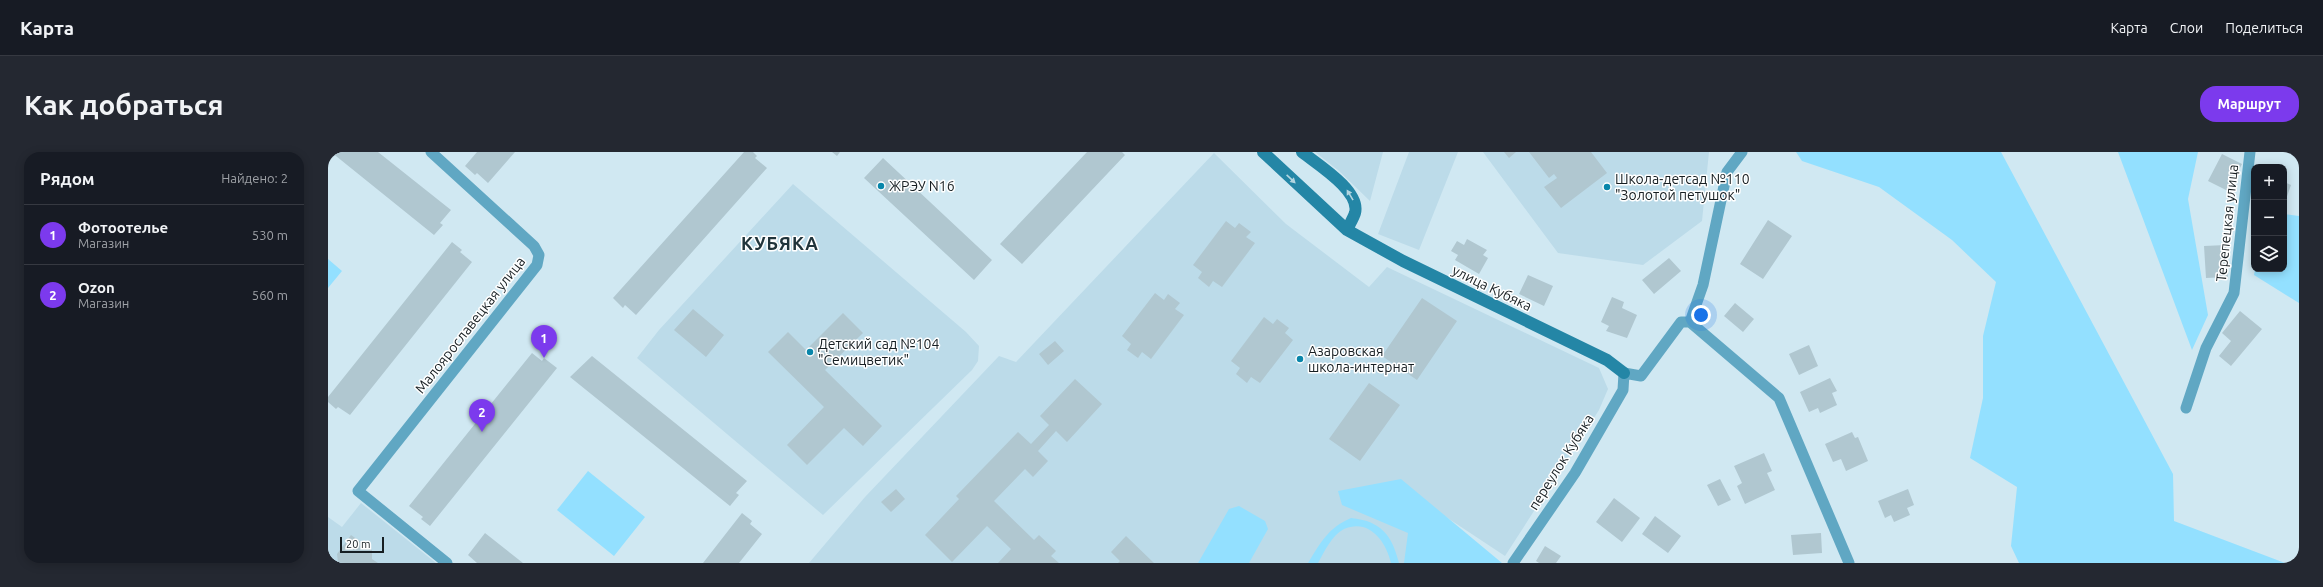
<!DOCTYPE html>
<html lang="ru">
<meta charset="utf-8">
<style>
:root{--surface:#171b24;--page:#242831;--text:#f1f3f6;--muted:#9ea1a6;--line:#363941;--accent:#7c3aed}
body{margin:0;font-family:Ubuntu,sans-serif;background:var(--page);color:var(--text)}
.controls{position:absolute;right:12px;top:12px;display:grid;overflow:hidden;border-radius:8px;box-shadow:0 2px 10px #0003}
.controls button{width:36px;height:36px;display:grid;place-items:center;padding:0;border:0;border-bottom:1px solid var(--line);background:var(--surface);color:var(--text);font:20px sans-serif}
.scale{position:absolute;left:12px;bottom:10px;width:44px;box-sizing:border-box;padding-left:4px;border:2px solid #161e22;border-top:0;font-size:11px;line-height:14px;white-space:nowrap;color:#161e22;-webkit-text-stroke:3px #fff;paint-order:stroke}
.you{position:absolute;left:1373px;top:163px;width:14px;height:14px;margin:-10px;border:3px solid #fff;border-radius:50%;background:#1a73e8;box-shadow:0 0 0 6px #1a73e833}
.badge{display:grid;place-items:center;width:26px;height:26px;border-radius:50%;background:var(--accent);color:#fff;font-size:13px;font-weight:700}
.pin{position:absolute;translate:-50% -33px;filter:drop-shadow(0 1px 2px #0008)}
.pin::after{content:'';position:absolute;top:21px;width:14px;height:12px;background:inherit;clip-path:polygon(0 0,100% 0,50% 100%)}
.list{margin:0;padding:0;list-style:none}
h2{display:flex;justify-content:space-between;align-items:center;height:52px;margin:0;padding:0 16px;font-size:17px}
h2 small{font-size:13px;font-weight:400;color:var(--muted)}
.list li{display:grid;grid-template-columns:26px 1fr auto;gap:12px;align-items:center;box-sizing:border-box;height:60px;padding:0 16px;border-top:1px solid var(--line)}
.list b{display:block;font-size:15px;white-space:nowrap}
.list p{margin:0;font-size:13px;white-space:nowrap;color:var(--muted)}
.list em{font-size:13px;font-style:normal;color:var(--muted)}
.icon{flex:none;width:22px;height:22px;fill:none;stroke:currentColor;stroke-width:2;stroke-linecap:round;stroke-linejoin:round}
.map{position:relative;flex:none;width:1971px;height:411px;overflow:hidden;border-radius:16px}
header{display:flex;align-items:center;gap:24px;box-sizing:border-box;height:56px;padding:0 20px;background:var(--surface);border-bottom:1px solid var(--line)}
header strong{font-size:19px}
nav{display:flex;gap:22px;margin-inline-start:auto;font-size:14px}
.intro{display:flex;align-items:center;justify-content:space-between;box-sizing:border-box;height:96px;padding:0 24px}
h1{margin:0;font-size:28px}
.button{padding:10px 18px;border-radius:16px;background:var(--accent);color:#fff;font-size:14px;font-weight:700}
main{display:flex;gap:24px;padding:0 24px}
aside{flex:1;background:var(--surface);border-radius:16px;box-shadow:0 2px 10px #0003}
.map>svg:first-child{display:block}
.built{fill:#bcdbe9}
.green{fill:#93e0ff}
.building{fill:#b0c7d0}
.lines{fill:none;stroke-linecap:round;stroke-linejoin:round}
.street{stroke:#60a7c3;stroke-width:11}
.secondary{stroke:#2486a6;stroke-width:12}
.oneway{fill:#b2d5e0}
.poi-dot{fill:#0986aa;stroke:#fff;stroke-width:1.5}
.labels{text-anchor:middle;stroke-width:3;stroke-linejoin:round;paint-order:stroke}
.poi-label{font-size:14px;fill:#161e22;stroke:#fff;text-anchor:start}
.street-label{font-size:14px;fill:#161e22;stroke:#fff}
.district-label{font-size:18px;font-weight:bold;letter-spacing:1px;fill:#20343b;stroke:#fff}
</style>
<header>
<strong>Карта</strong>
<nav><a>Карта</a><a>Слои</a><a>Поделиться</a></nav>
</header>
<div class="intro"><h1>Как добраться</h1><a class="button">Маршрут</a></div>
<main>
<aside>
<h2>Рядом<small>Найдено: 2</small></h2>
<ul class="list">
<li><span class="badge">1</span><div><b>Фотоотелье</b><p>Магазин</p></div><em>530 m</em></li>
<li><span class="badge">2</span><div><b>Ozon</b><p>Магазин</p></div><em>560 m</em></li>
</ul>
</aside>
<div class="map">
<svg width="1971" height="411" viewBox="0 0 1971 411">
<rect width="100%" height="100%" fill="#d0e8f2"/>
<!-- built -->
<path class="built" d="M987,0H1055L1042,49L1011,19Z
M1081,0H1130L1091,98L1050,82Z
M1155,0H1381L1374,69L1315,113L1230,101Z
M886,1L958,72L1041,135L1059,115L1271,216L1280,237L1271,258L1177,404L1115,363L1084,411H481L537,345L671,204L688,210Z
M465,32L638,180L651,194L650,209L644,218L495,363L309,206L331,178Z
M33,351L108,411H0V365L14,375Z"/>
<!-- green -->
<path class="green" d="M1468,0H1673L1845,322L1846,369L1957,411H1691L1683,394L1689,335L1642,306L1655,246V184L1668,130L1624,88L1551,35L1474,9Z
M1790,0H1870L1860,47L1880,163L1864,198Z
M1956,62L1971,64V151L1926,123L1927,117H1956Z
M0,107L14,119L0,136Z
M260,319L317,365L286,404L229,358Z
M1073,327L1174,411H1076L1080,381L1014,353L1010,339Z
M911,354L937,369L940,377L921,411H870L901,357Z
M1023,366C1053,369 1064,383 1071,411H1063C1058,389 1041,366 1016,377C1004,383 996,400 990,411H980C993,390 1000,376 1023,366Z"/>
<!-- building -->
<path class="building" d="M3,0H50L123,58L112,71L115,73L106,83Z
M149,0H187L160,31L149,21L147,23L137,14Z
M416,0H425L429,4L427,6L439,16L308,163L297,153L295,156L285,146Z
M504,0H512L509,4Z
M759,0H794L797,3L694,112L672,92Z
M1176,0H1188L1181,6Z
M1201,0H1263L1279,21L1233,56L1216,35L1229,26L1226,22L1221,26Z
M1894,2L1914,12L1900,39L1880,29Z
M555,6L664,108L646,128L536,26Z
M1956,30L1963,33L1957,50H1956Z
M1440,68L1464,84L1435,127L1412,112Z
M898,69L907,76L911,71L923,80L918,85L927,91L894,135L885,129L881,135L870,126L874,120L865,113Z
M1139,87L1159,98L1155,103L1160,106L1151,122L1127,108L1130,103L1123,99L1129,89L1136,93Z
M124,90L134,98L132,100L144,110L22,263L10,255L8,257L0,250V245Z
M1898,93L1900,125L1878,126L1876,94Z
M1341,106L1353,119L1326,142L1314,128Z
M1200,123L1225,134L1216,154L1191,142Z
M827,141L836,148L840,142L852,151L847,157L856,163L823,207L814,200L810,206L799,198L803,192L794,184Z
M1284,145L1296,150L1294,156L1309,163L1299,186L1278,179L1281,174L1273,170Z
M1094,146L1129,169L1089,228L1054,204Z
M1407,151L1426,167L1415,180L1396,164Z
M365,157L396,183L378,205L346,178Z
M1912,159L1934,177L1903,214L1891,204L1903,189L1894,181Z
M515,161L535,181L497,218L554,274L535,294L516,276L479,313L459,293L496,255L440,200L460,180L478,198Z
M936,165L945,172L949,167L961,176L957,181L965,188L932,231L923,225L919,231L908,222L912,216L903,209Z
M727,189L736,199L720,213L711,202Z
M1481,193L1490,214L1471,223L1461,202Z
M204,201L214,209L216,206L229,216L102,374L93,367L95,365L81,354Z
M264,204L419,329L408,341L411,343L402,354L242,225Z
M1502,226L1509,239L1504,241L1509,253L1492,261L1490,256L1481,260L1472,240Z
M747,227L774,252L739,290L728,279L710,299L720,309L705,325L697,317L666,349L706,388L711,383L728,399L723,404L731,411H670L683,397L659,374L624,410L597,383L631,347L628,344L690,280L703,292L721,273L712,264Z
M1041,231L1072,253L1032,309L1001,287Z
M1524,280L1527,286L1530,285L1540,309L1518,319L1513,307L1505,310L1497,292Z
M1436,301L1444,319L1439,321L1447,338L1417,352L1409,334L1414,331L1406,314Z
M1392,327L1403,348L1390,354L1379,333Z
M568,337L577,347L563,360L553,350Z
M1580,337L1586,353L1579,356L1582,363L1566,370L1563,363L1557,366L1550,349Z
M1286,346L1312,366L1294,390L1268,370Z
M414,361L424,369L422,372L434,382L411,411H375Z
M1327,364L1353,384L1340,401L1314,382Z
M157,381L195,411H149L140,403Z
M1493,381L1494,401L1465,403L1463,383Z
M23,383L44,398V407L50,411H10L9,402Z
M798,384L826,411H790L792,409L783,400Z
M1217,394L1233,404L1228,411H1211L1208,409Z"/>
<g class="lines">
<!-- street -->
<path class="street" d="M103,0L206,94L211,103L209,113L30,339L119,411
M1362,170L1451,246L1521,411
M1858,256L1878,196L1906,141L1922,0
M1185,411L1247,321L1295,238L1296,221L1313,224L1353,170H1362L1375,133L1399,20L1414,0"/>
<!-- secondary -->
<path class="secondary" d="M935,0L1019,78L1075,109L1279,208L1296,221
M974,0C989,12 1033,39 1027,61C1025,67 1021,73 1019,78"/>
</g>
<!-- one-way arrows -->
<defs><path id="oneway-solid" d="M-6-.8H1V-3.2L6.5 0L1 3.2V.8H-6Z"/></defs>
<g class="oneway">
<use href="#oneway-solid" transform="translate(963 27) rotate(43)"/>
<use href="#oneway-solid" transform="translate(1022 43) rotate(-121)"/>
</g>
<!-- markers -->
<g class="poi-dot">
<circle cx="553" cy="34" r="4"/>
<circle cx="1279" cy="35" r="4"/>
<circle cx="482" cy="200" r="4"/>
<circle cx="972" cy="207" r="4"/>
</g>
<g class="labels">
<!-- poi labels -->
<g class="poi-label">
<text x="1287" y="32">Школа-детсад №110<tspan x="1287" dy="16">"Золотой петушок"</tspan></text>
<text x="561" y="39">ЖРЭУ N16</text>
<text x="490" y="197">Детский сад №104<tspan x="490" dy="16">"Семицветик"</tspan></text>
<text x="980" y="204">Азаровская<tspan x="980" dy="16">школа-интернат</tspan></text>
</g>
<!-- street labels -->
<g class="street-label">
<text transform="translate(1899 71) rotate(-84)" y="5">Терепецкая улица</text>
<text transform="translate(1164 136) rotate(26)" y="5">улица Кубяка</text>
<text transform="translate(142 173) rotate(-52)" y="5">Малоярославецкая улица</text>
<text transform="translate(1233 310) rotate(-58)" y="5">переулок Кубяка</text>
</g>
<!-- district labels -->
<g class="district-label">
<text x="452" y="98">КУБЯКА</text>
</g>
</g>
</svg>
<div class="controls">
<button>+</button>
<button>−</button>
<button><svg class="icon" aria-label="layers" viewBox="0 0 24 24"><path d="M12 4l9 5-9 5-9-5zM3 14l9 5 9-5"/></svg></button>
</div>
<div class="scale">20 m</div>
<div class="you"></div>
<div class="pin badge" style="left:216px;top:206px">1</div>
<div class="pin badge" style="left:154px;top:280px">2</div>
</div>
</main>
